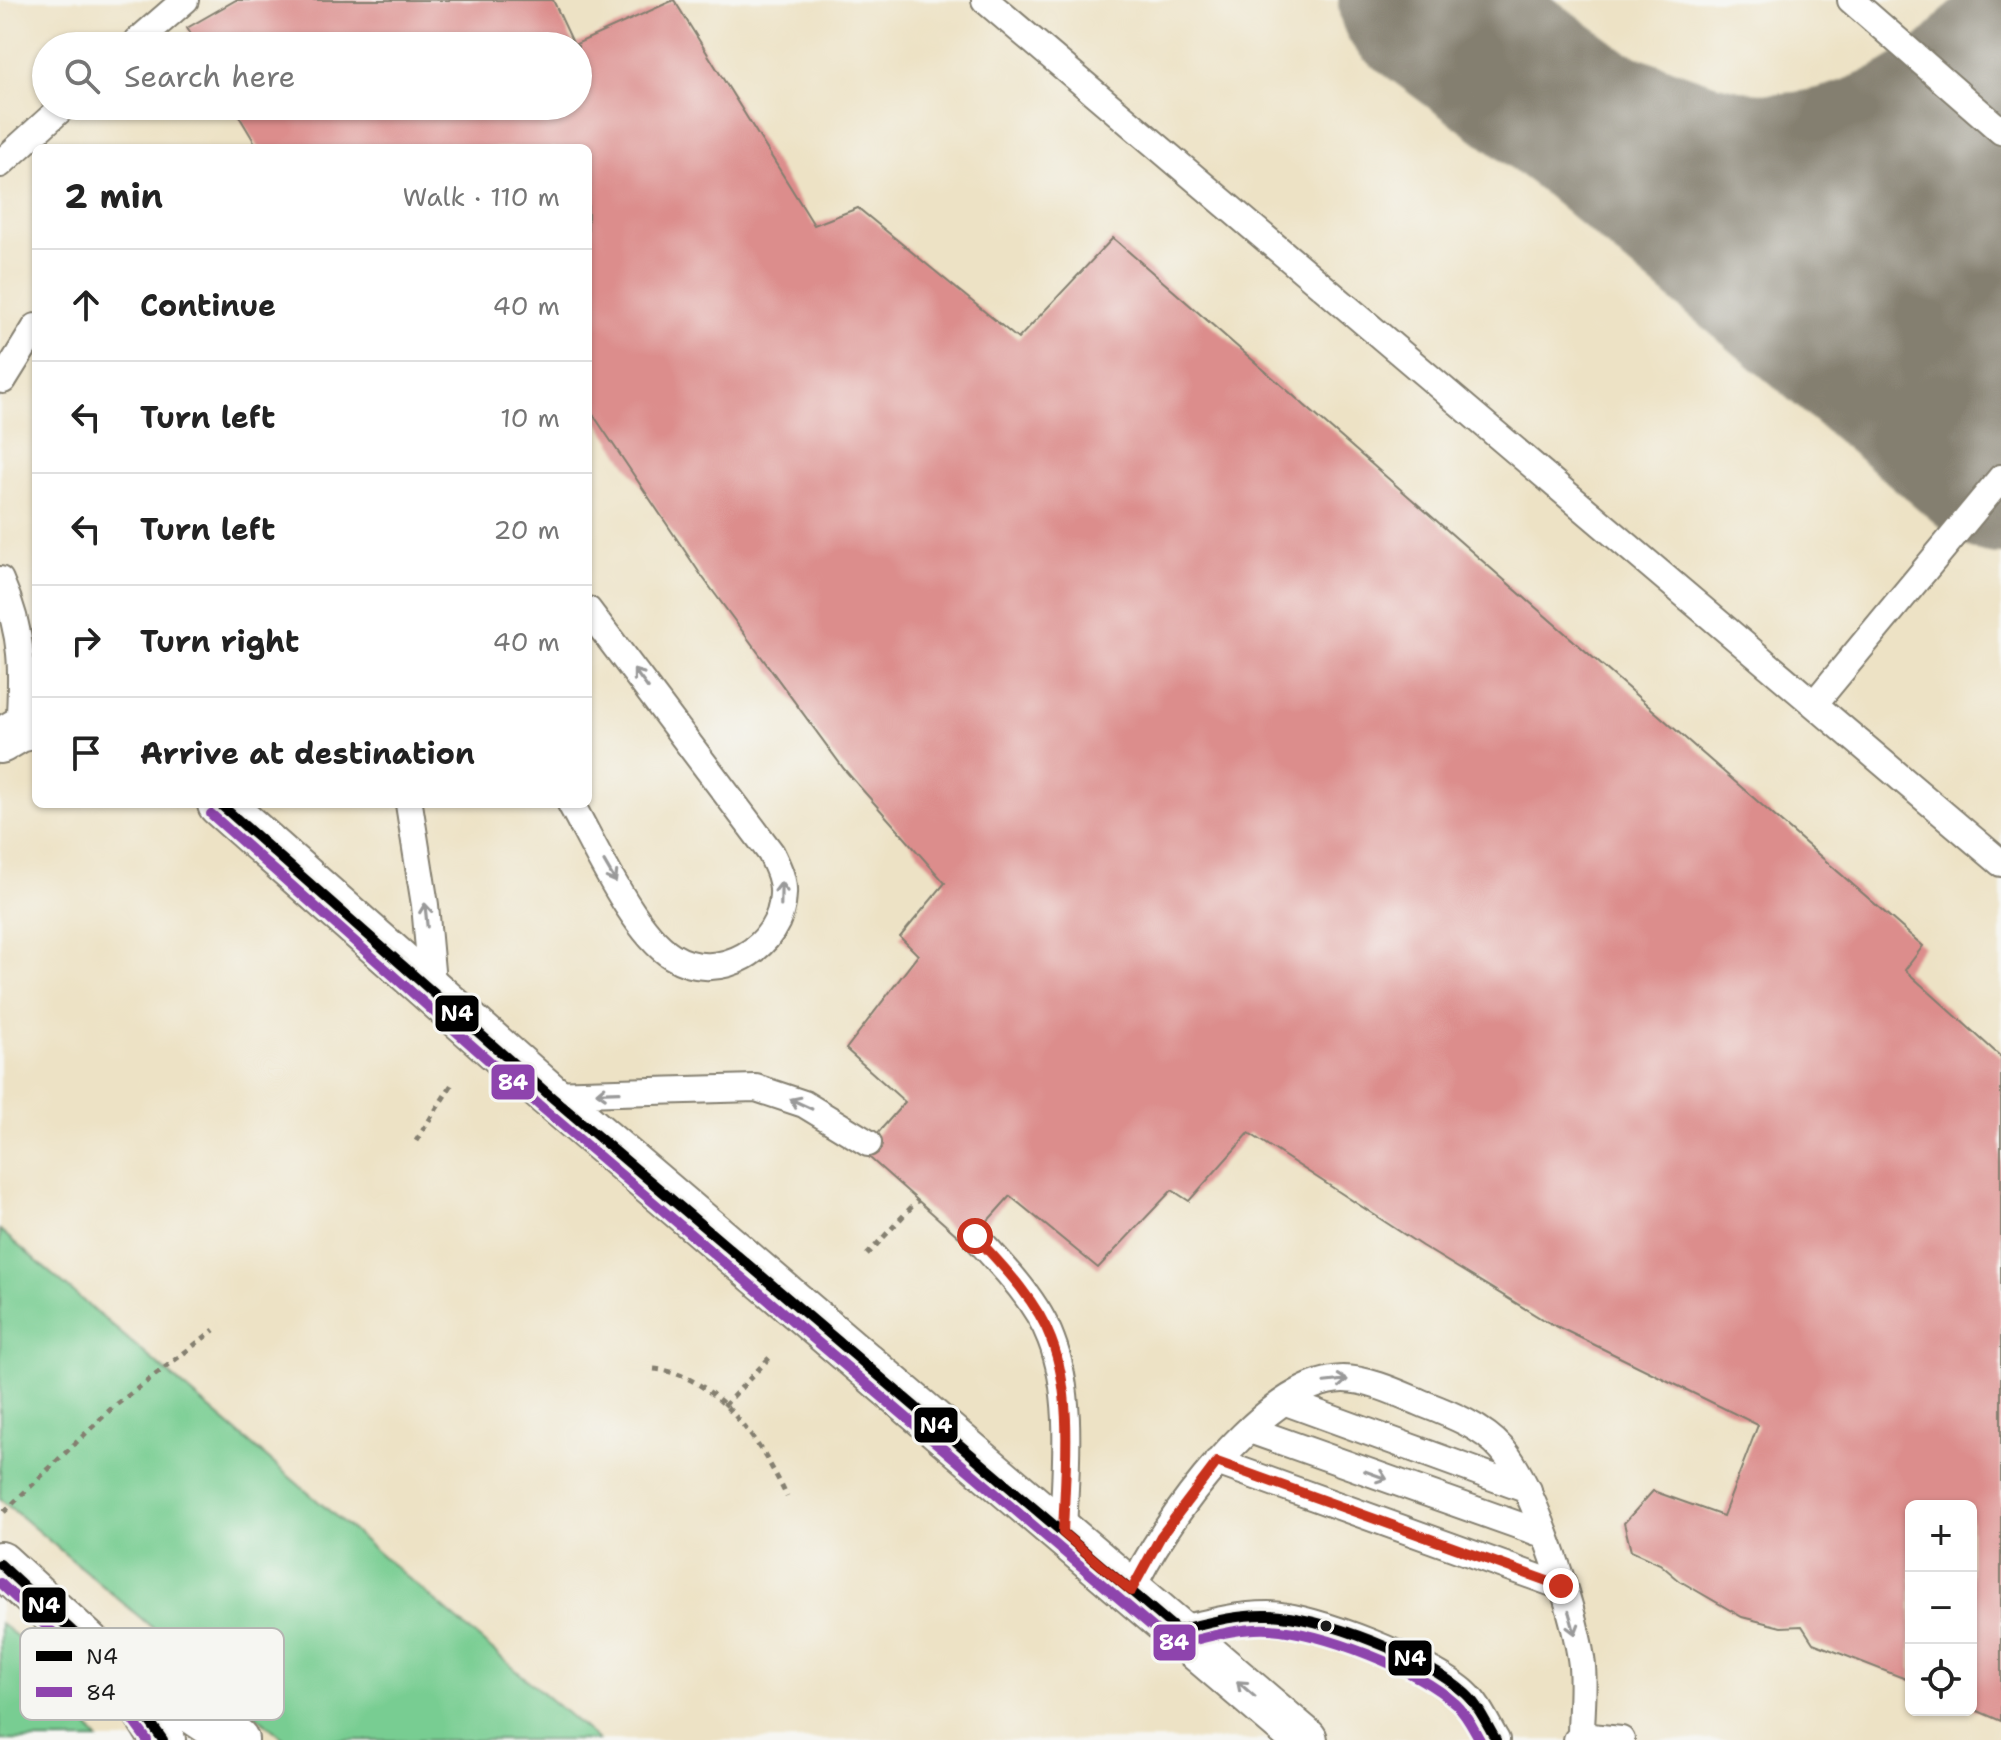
<!DOCTYPE html>
<meta charset="utf-8">
<style>
:root{--surface:#fff;--page:#f2f2f2;--text:#222;--muted:#767676;--line:#e0e0e0}
body{margin:0;font-family:"Shantell Sans",sans-serif;background:var(--page);color:var(--text)}
.controls{position:absolute;right:24px;bottom:24px;display:grid;overflow:hidden;border-radius:12px;box-shadow:0 2px 6px #0004}
.controls button{width:72px;height:72px;display:grid;place-items:center;padding:0;border:0;border-bottom:2px solid var(--line);background:var(--surface);color:var(--text);font:40px sans-serif}
.stop{position:absolute;width:24px;height:24px;margin:-18px;border:6px solid #c8321e;border-radius:50%;background:#fff}
.stop.end{background:#c8321e;border-color:#fff;box-shadow:0 2px 8px #0008}
.list{margin:0;padding:0;list-style:none}
h2{display:flex;justify-content:space-between;align-items:center;height:104px;margin:0;padding:0 32px;font-size:34px}
h2 small{font-size:26px;font-weight:400;color:var(--muted)}
.list li{display:grid;grid-template-columns:52px 1fr auto;gap:24px;align-items:center;box-sizing:border-box;height:112px;padding:0 32px;border-top:2px solid var(--line)}
.list b{display:block;font-size:30px;white-space:nowrap}
.list em{font-size:26px;font-style:normal;color:var(--muted)}
.icon{flex:none;width:44px;height:44px;fill:none;stroke:currentColor;stroke-width:2;stroke-linecap:round;stroke-linejoin:round}
.map{position:relative;flex:none;width:2001px;height:1740px;overflow:hidden}
.search{position:absolute;background:var(--surface);box-shadow:0 2px 6px #0004;left:32px;top:32px;width:560px;height:88px;display:flex;align-items:center;gap:20px;box-sizing:border-box;padding:0 28px;border-radius:44px;color:var(--muted);font-size:30px}
.panel{position:absolute;background:var(--surface);box-shadow:0 2px 6px #0004;left:32px;top:144px;width:560px;height:664px;border-radius:12px}
.map>svg:first-child{display:block}
.green{fill:#78cd92;stroke:#4a7457;stroke-width:2}
.lines{fill:none;stroke-linecap:round;stroke-linejoin:round}
.taxiway{stroke:#847f70;stroke-width:162}
.building{fill:#dc8d8c}
.lane-casing{stroke:#847f70;stroke-width:30}
.secondary-casing{stroke:#847f70;stroke-width:48}
.path{stroke:#847f70;stroke-width:5;stroke-dasharray:6 6;stroke-linecap:butt}
.lane{stroke:#fff;stroke-width:26}
.secondary{stroke:#fff;stroke-width:44}
.bus-1-casing{stroke:#f6f6f2;stroke-width:16}
.bus-2-casing{stroke:#f6f6f2;stroke-width:16}
.bus-1{stroke:#000;stroke-width:10}
.bus-2{stroke:#8e44ad;stroke-width:10}
.oneway{stroke:#999}
.route{stroke:#c8321e;stroke-width:10}
.bus-dot{fill:#1c1c1c;stroke:#f6f6f2;stroke-width:3}
.key{fill:#f6f6f2;stroke:#b5b5b2;stroke-width:2}
.key-label{font-size:22px;fill:#1c1c1c}
.line-badge{stroke:#f6f6f2;stroke-width:3}
.badge-label{font-size:22px;text-anchor:middle;font-weight:bold;fill:#fff}
</style>
<div class="map">
<svg width="2001" height="1740" viewBox="0 0 2001 1740">
<rect width="100%" height="100%" fill="#f6f6f2"/>
<filter id="ink" filterUnits="userSpaceOnUse"><feTurbulence type="fractalNoise" baseFrequency=".0125" numOctaves="2"/><feDisplacementMap in="SourceGraphic" scale="16" xChannelSelector="R" yChannelSelector="G"/><feConvolveMatrix kernelMatrix="1 2 1 2 8 2 1 2 1" color-interpolation-filters="sRGB"/></filter>
<filter id="wash" filterUnits="userSpaceOnUse"><feTurbulence type="fractalNoise" baseFrequency=".006" numOctaves="4" result="noise"/><feDisplacementMap in="SourceGraphic" scale="32" xChannelSelector="R" yChannelSelector="G"/><feGaussianBlur stdDeviation="1.8" result="paint"/><feColorMatrix in="noise" values="0 0 0 0 0 0 0 0 0 0 0 0 0 0 0 0 0 1.4 0 .05"/><feComposite in="paint" operator="in"/></filter>
<g filter="url(#wash)">
<rect width="100%" height="100%" fill="#ede2c5"/>
<!-- green -->
<path class="green" d="M0,1230L598,1740H285L0,1499Z
M0,1623L34,1650L98,1740H0Z"/>
<g class="lines">
<!-- taxiway -->
<path class="taxiway" d="M1419,0L1586,123L2001,473
M1977,94L1939,193L1929,269L1936,343L1955,399L2001,472
M1597,127C1650,147 1705,172 1762,174C1850,178 1945,132 2001,66"/>
</g>
<g id="blocks">
<!-- building -->
<path class="building" d="M236,0H553L574,45L674,0L814,225L858,208L1018,339L1113,238L1923,946L1905,970L2001,1057V1721L1971,1708V1506H1911V1681L1813,1643L1802,1626L1781,1627L1742,1617L1680,1581L1660,1564L1631,1551L1624,1523L1653,1491L1723,1516L1758,1425L1542,1319L1422,1246L1249,1133L1189,1201L1172,1190L1098,1268L1010,1196L967,1244L862,1151L905,1102L846,1049L918,955L900,937L945,883L844,769L701,575L588,407V148H258L233,106H578V46H198L187,28Z"/>
</g>
</g>
<g filter="url(#ink)">
<use href="#blocks" fill-opacity="0" stroke="#847f70" stroke-width="2"/>
<g class="lines">
<defs>
<path id="lane" d="M985,0L2001,863
M1851,0L2001,131
M132,46L185,0
M0,164L64,106
M3,380L36,327
M0,580C24,634 23,672 19,730
M1814,704L2001,478
M409,804L425,905L433,993
M571,804C594,845 634,933 672,956C718,985 782,948 783,894C784,879 777,866 771,853L588,610
M548,1094L756,1088L804,1104L868,1143
M975,1236C1002,1265 1037,1301 1051,1339C1074,1398 1065,1471 1063,1533
M1286,1402L1528,1490
M1250,1430L1543,1534
M1217,1462L1561,1586
M1131,1591C1160,1526 1265,1380 1343,1379C1369,1379 1400,1394 1424,1404C1450,1414 1483,1427 1502,1449C1534,1486 1573,1608 1581,1658C1585,1682 1581,1711 1581,1736L1577,1740
M1177,1630C1207,1623 1237,1615 1268,1615C1313,1615 1432,1663 1466,1694C1478,1705 1487,1725 1496,1740
M1581,1736L1621,1740"/>
<path id="secondary" d="M0,741L19,730L36,726
M220,804L548,1094L1305,1740
M0,1564L104,1659L172,1697L236,1740
M115,1673L139,1701L163,1740"/>
</defs>
<!-- lane casing -->
<use href="#lane" class="lane-casing"/>
<!-- secondary casing -->
<use href="#secondary" class="secondary-casing"/>
<!-- path -->
<path class="path" d="M416,1141L454,1081
M867,1255L918,1200
M654,1369C716,1374 763,1445 787,1497
M724,1406L772,1355
M4,1512L112,1408L214,1330"/>
<!-- lane -->
<use href="#lane" class="lane"/>
<!-- secondary -->
<use href="#secondary" class="secondary"/>
<defs>
<path id="bus-1" d="M220,804L548,1094L1177,1630
M0,1564L111,1667L163,1740
M1177,1630C1206,1623 1237,1614 1268,1615C1325,1617 1423,1656 1466,1694C1479,1706 1487,1725 1496,1740"/>
<path id="bus-2" d="M211,814L539,1105L1169,1641L1179,1644C1208,1637 1239,1627 1270,1629C1324,1633 1416,1668 1456,1704C1467,1714 1473,1728 1480,1740
M0,1583L100,1676L147,1740"/>
</defs>
<!-- bus-1 casing -->
<use href="#bus-1" class="bus-1-casing"/>
<!-- bus-2 casing -->
<use href="#bus-2" class="bus-2-casing"/>
<!-- bus-1 -->
<use href="#bus-1" class="bus-1"/>
<!-- bus-2 -->
<use href="#bus-2" class="bus-2"/>
</g>
<!-- one-way arrows -->
<defs><path id="oneway-shaft" d="M-6 0H5M1.5-3L5.5 0L1.5 3" fill="none" stroke-width="1.6" stroke-linecap="round" stroke-linejoin="round" transform="scale(2)"/></defs>
<g class="oneway">
<use href="#oneway-shaft" transform="translate(641 679) rotate(-127)"/>
<use href="#oneway-shaft" transform="translate(610 872) rotate(60)"/>
<use href="#oneway-shaft" transform="translate(781 894) rotate(-89)"/>
<use href="#oneway-shaft" transform="translate(426 915) rotate(-96)"/>
<use href="#oneway-shaft" transform="translate(608 1092) rotate(178)"/>
<use href="#oneway-shaft" transform="translate(801 1104) rotate(-155)"/>
<use href="#oneway-shaft" transform="translate(1336 1381) rotate(-6)"/>
<use href="#oneway-shaft" transform="translate(1376 1475) rotate(20)"/>
<use href="#oneway-shaft" transform="translate(1572 1623) rotate(74)"/>
<use href="#oneway-shaft" transform="translate(1246 1689) rotate(-139)"/>
</g>
</g>
<g class="lines" filter="url(#ink)">
<!-- route -->
<path class="route" d="M975,1236C1002,1265 1037,1301 1051,1339C1074,1398 1065,1471 1063,1533L1131,1591L1161,1536L1217,1462L1561,1586"/>
</g>
<!-- markers -->
<circle class="bus-dot" cx="1326" cy="1626" r="7"/>
<!-- legend -->
<rect x="20" y="1628" width="264" height="92" rx="12" class="key"/>
<rect x="36" y="1651" width="36" height="10" fill="#000"/>
<rect x="36" y="1687" width="36" height="10" fill="#8e44ad"/>
<g class="key-label">
<text x="86" y="1664">N4</text>
<text x="86" y="1700">84</text>
</g>
<g class="line-badge">
<rect x="434" y="994" width="46" height="39" rx="8" fill="#000"/>
<rect x="490" y="1063" width="46" height="38" rx="8" fill="#8e44ad"/>
<rect x="913" y="1406" width="46" height="38" rx="8" fill="#000"/>
<rect x="21" y="1586" width="46" height="38" rx="8" fill="#000"/>
<rect x="1152" y="1623" width="45" height="39" rx="8" fill="#8e44ad"/>
<rect x="1387" y="1639" width="46" height="38" rx="8" fill="#000"/>
</g>
<g class="badge-label">
<text x="457" y="1021">N4</text>
<text x="513" y="1090">84</text>
<text x="936" y="1433">N4</text>
<text x="44" y="1613">N4</text>
<text x="1174" y="1650">84</text>
<text x="1410" y="1666">N4</text>
</g>
</svg>
<div class="controls">
<button>+</button>
<button>−</button>
<button><svg class="icon" aria-label="locate" viewBox="0 0 24 24"><circle cx="12" cy="12" r="6"/><path d="M12 2v4M12 18v4M2 12h4M18 12h4"/></svg></button>
</div>
<div class="stop" style="left:975px;top:1236px"></div>
<div class="stop end" style="left:1561px;top:1586px"></div>
<div class="search"><svg class="icon" aria-label="search" viewBox="0 0 24 24"><circle cx="10" cy="10" r="6"/><path d="M15 15l6 6"/></svg>Search here</div>
<section class="panel">
<h2>2 min<small>Walk · 110 m</small></h2>
<ul class="list">
<li><svg class="icon" aria-label="ahead" viewBox="0 0 24 24"><path d="M12 20V5M6 11l6-6 6 6"/></svg><div><b>Continue</b></div><em>40 m</em></li>
<li><svg class="icon" aria-label="left" viewBox="0 0 24 24"><path d="M17 20v-9H6M10 6l-5 5 5 5"/></svg><div><b>Turn left</b></div><em>10 m</em></li>
<li><svg class="icon" aria-label="left" viewBox="0 0 24 24"><path d="M17 20v-9H6M10 6l-5 5 5 5"/></svg><div><b>Turn left</b></div><em>20 m</em></li>
<li><svg class="icon" aria-label="right" viewBox="0 0 24 24"><path d="M7 20v-9h11M14 6l5 5-5 5"/></svg><div><b>Turn right</b></div><em>40 m</em></li>
<li><svg class="icon" aria-label="arrive" viewBox="0 0 24 24"><path d="M6 21V4h12l-3 4 3 4H6"/></svg><div><b>Arrive at destination</b></div></li>
</ul>
</section>
</div>
